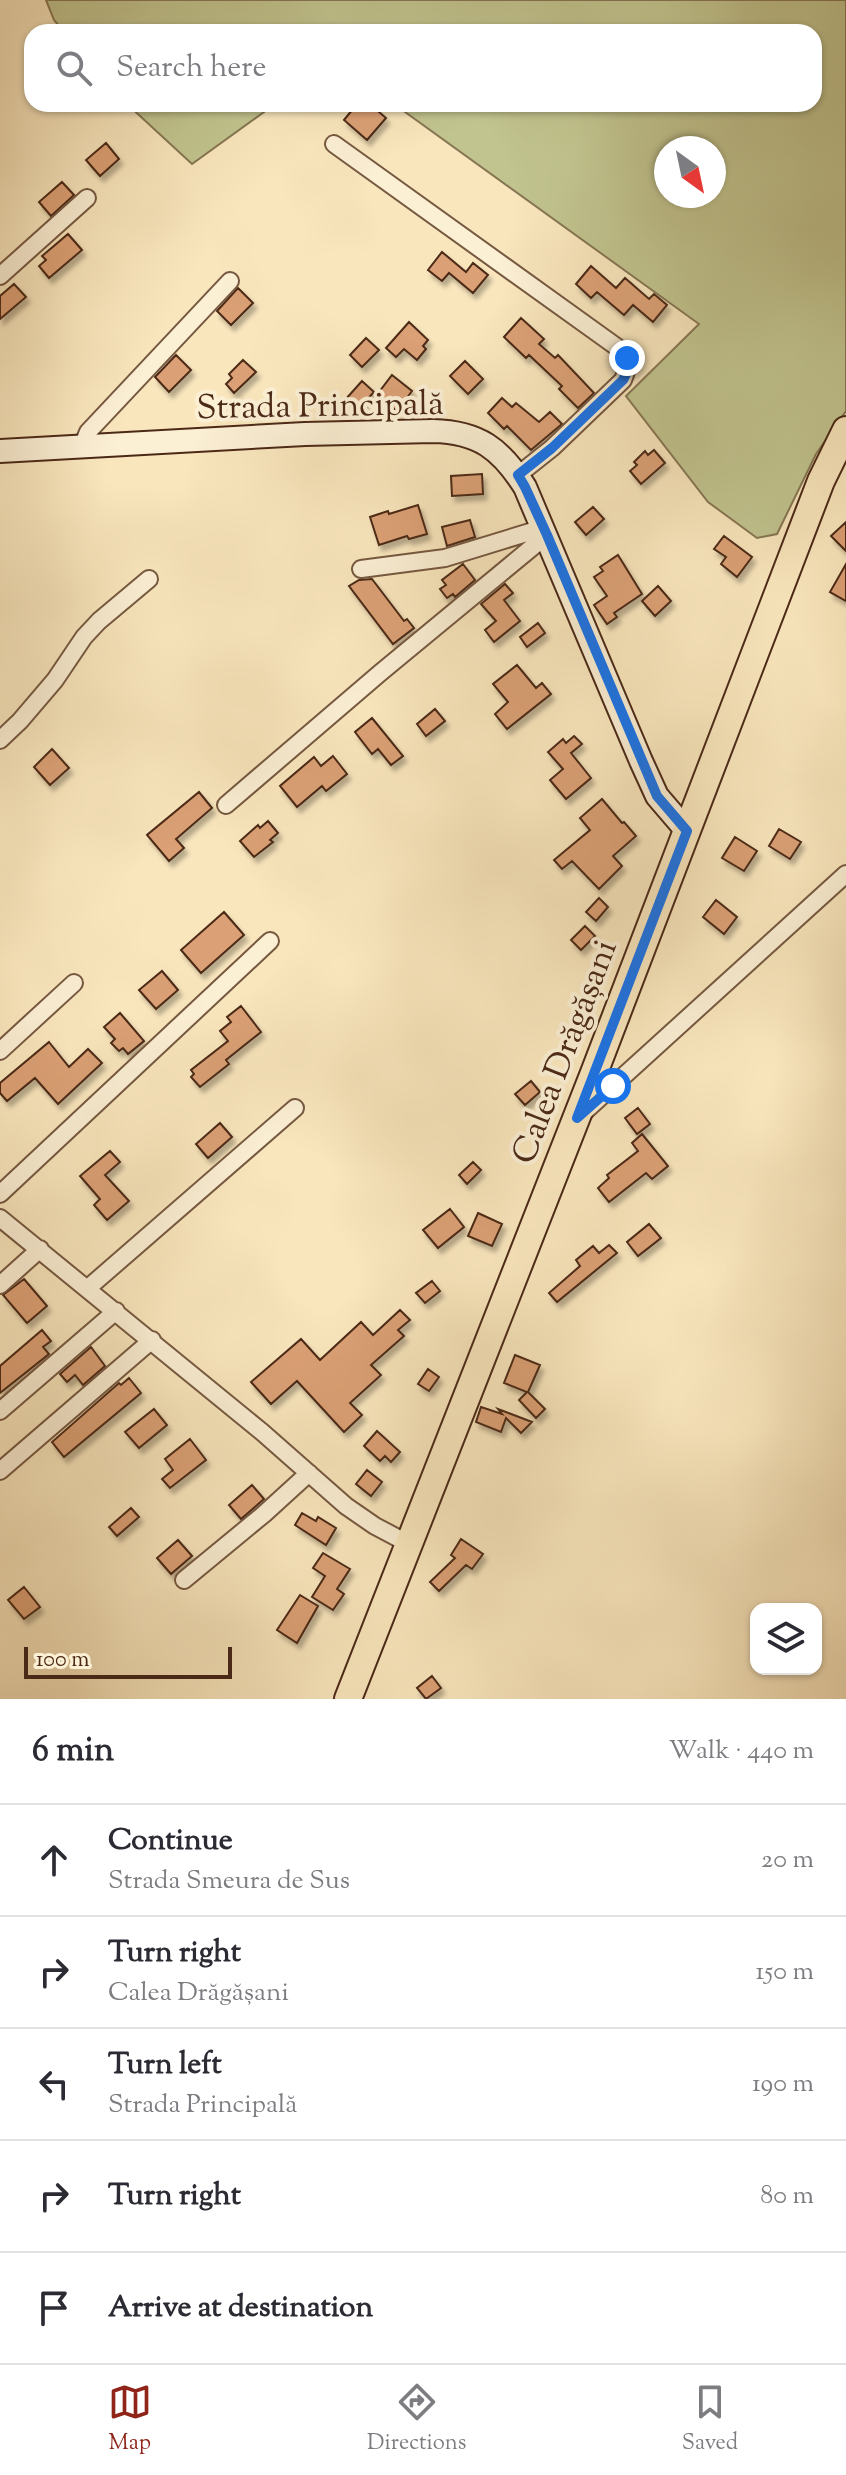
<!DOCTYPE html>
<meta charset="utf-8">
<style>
:root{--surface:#fff;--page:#f7f7f7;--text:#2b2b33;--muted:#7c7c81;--line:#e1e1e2;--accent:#8f2418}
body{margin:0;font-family:"Sorts Mill Goudy",serif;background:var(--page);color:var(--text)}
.controls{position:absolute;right:24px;bottom:24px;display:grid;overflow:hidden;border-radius:16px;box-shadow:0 2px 6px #0004}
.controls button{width:72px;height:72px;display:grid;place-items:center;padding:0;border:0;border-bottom:2px solid var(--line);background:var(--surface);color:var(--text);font:40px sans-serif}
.compass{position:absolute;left:654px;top:136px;width:72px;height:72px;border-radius:50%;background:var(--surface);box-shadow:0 2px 6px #0004;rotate:147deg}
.scale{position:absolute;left:24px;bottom:20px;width:208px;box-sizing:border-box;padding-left:8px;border:4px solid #4b2917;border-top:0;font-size:22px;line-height:28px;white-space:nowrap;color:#4b2917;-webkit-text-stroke:6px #fbefd4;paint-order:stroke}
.stop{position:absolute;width:24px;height:24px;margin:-18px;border:6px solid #1a73e8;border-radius:50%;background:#fff}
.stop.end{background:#1a73e8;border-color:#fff;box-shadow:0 2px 8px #0008}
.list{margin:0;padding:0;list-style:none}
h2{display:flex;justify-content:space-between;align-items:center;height:104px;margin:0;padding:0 32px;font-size:34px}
h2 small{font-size:26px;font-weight:400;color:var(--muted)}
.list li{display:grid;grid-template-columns:52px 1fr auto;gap:24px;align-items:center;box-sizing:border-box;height:112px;padding:0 32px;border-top:2px solid var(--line)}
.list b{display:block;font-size:30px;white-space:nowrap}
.list p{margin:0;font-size:26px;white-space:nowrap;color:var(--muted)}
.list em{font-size:26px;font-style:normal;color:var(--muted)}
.icon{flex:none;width:44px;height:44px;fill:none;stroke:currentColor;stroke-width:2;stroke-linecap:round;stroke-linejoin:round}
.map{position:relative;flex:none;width:846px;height:1699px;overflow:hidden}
.search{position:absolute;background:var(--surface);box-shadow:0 2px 6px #0004;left:24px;right:24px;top:24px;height:88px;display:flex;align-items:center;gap:20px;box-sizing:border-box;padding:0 28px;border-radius:24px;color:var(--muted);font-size:30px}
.sheet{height:664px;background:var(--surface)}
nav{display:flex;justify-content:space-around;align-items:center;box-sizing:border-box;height:112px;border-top:2px solid var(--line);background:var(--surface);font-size:22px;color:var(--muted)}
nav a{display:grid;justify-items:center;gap:4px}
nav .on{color:var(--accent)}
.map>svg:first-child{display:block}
.green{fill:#c1c48f;stroke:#867653;stroke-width:2;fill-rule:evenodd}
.building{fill:#dba074;stroke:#4b2917;stroke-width:2;filter:url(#shadow)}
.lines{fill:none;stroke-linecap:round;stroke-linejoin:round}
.street-casing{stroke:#765840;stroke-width:20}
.secondary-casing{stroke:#4b2917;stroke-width:26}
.primary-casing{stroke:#4b2917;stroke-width:30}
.street{stroke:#fbefd4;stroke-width:16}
.secondary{stroke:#fbefd4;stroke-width:22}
.primary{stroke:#f9e6bd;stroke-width:26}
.route{stroke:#1a73e8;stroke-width:10}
.labels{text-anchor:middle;stroke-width:8;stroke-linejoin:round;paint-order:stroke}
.street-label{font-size:34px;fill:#4b2917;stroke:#fbefd4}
</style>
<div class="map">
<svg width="846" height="1699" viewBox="0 0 846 1699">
<defs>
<filter id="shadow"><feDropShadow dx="3.5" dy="5.5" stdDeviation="2" flood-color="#0004"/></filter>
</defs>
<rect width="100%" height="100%" fill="#f9e6bd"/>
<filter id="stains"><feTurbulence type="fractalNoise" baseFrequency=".0025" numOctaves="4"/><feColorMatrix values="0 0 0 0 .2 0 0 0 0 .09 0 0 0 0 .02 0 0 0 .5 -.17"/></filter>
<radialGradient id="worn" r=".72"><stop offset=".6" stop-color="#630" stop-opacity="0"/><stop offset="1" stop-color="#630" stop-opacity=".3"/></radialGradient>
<!-- green -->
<path class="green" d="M46,0H846V411L816,454L777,534L757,538L708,502L626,396L699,324L394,104H814V32H64L54,20ZM666,148H714V196H666Z
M127,104H275L192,164Z"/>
<!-- building -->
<path class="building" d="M357,104H370L386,118L367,140L344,120Z
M106,143L119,159L100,176L86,160Z
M62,182L74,195L51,216L39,202Z
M68,234L82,250L49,278L39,266L46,260L42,256Z
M442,252L466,272L473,263L488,275L473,293L449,273L442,281L428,270Z
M591,266L616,288L625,278L649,299L654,294L667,305L653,322L633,305L624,315L597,292L591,298L576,284Z
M14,284L26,297L0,319V296Z
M238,288L253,303L231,325L217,311Z
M521,318L544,339L539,344L555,358L558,355L594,393L578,408L559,389L562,386L529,355L526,358L504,337Z
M409,322L428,340L423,346L426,349L417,360L404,349L396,357L386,348Z
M366,338L379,350L362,367L350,355Z
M176,355L191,370L169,392L155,377Z
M243,360L256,372L234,393L226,384L232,378L229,374Z
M465,361L483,379L468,394L450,376Z
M392,375L412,391L397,411L376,396Z
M362,381L374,392L357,410L345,400Z
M502,398L512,407L516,403L539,422L550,412L562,424L531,450L507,426L504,429L488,413Z
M654,450L665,463L641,484L630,471L637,465L634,462L645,451L648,455Z
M482,474L483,494L452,496L451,476Z
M418,505L427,534L409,539L407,536L379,545L370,517L388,511L389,514Z
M593,507L604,519L586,535L575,522Z
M470,520L475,537L447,546L442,527Z
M846,522V551L831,536Z
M724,536L752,557L737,577L721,564L726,557L714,549Z
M618,555L642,594L614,613L617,617L607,624L594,605L607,596L594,577L603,571L600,567Z
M463,564L475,580L455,597L453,594L447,598L440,589L446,585L442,580Z
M846,564V601L830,592Z
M372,579L404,621L407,619L414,628L393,644L349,586L359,580Z
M505,584L513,593L504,600L520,621L494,642L485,630L496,621L481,604Z
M658,586L671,601L655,616L642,601Z
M538,623L545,633L527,647L520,637Z
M517,665L536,688L542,683L551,694L507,729L495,714L508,702L493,684Z
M435,709L445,721L426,736L417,724Z
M372,718L403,756L391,765L378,749L372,754L355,732Z
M574,736L582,744L571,753L591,778L566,799L550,780L563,769L548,752L563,739L566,743Z
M52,749L69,768L50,785L34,767Z
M333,756L347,774L326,791L322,786L297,807L280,786L314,757L321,766Z
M199,792L212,808L176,839L184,848L169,861L147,835Z
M602,799L622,823L624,822L636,836L613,856L622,866L599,889L572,861L562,869L554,860L590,830L580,818Z
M268,821L278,833L270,840L273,842L254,857L240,841L258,825L260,828Z
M779,829L801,842L790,859L769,846Z
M735,837L757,851L744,871L722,858Z
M599,898L608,907L596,921L586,912Z
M716,900L737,917L724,934L703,917Z
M224,912L244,935L201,973L181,950Z
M585,926L595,936L581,950L571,940Z
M162,971L178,990L156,1009L139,990Z
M241,1006L261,1032L226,1060L229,1064L200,1087L191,1077L194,1074L191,1070L228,1041L220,1031L231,1022L227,1017Z
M120,1013L144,1041L128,1054L123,1048L119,1051L111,1043L115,1039L104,1027Z
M49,1042L69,1067L88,1049L102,1063L58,1104L35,1078L7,1101L0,1093V1083Z
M531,1081L540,1092L525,1105L515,1094Z
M638,1108L650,1124L637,1134L625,1118Z
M220,1123L232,1137L208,1158L196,1144Z
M642,1134L668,1166L652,1179L646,1173L609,1202L598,1188L609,1178L607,1175L638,1151L632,1143Z
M110,1151L120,1162L105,1175L129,1201L107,1220L94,1205L100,1199L80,1176Z
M473,1162L481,1170L467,1184L459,1175Z
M450,1209L464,1227L438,1248L423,1230Z
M478,1213L502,1224L492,1246L468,1236Z
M649,1224L661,1238L638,1256L627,1242Z
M609,1245L617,1253L557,1302L549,1293L580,1266L576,1260L593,1246L599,1253Z
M24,1279L47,1306L27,1323L3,1295Z
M432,1281L440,1291L425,1303L416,1293Z
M400,1310L410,1320L398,1330L404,1336L371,1365L381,1375L350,1403L362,1415L344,1432L297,1381L271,1404L251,1382L301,1339L320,1360L361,1322L373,1335Z
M42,1330L51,1341L43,1347L49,1354L0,1393V1366Z
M91,1347L105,1366L83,1385L75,1375L67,1382L60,1374Z
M515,1355L540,1365L528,1392L545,1409L536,1418L519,1400L527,1392L504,1383Z
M428,1369L439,1377L429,1391L418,1384Z
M129,1378L141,1393L64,1457L52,1442L119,1383L121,1385Z
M481,1407L502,1414L498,1409L532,1422L521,1433L506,1418L501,1432L476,1422Z
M154,1409L167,1425L139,1448L125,1432Z
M377,1431L400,1452L391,1462L385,1456L380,1461L364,1446Z
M190,1439L206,1460L170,1488L162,1479L173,1470L165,1459Z
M367,1470L382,1482L371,1496L356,1484Z
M252,1485L264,1499L241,1519L229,1505Z
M131,1508L139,1517L117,1536L109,1527Z
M302,1513L316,1521L318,1517L336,1528L326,1545L295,1525Z
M461,1539L483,1554L472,1569L466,1565L439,1591L430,1582L455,1558L451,1555Z
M178,1540L192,1556L171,1574L157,1558Z
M323,1553L350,1569L337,1589L344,1594L333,1610L312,1597L325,1576L313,1568Z
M24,1587L40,1607L24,1619L8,1600Z
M300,1595L318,1606L297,1643L277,1630Z
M432,1676L441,1688L426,1699L417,1688Z"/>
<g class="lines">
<defs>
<path id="street" d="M334,144L621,350C629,361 628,368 623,380L552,448L518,475
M0,276L87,198
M82,447L88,432L230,281
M361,569L445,558L543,528
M0,740L20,721L55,680L84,637L99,621L149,579
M226,805L380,673L547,535
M0,1051L74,983
M584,1112L846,874
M0,1194L270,941
M0,1218L262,1432L346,1506L375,1526L409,1544
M0,1285L40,1249
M88,1288L295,1108
M0,1411L116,1311
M0,1471L152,1340
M184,1580L264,1514L309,1473"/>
<path id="secondary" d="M0,451L305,434L433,431C479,432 501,449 525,487L641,761L657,796L687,831"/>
<path id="primary" d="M348,1699L594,1073L821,481L846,430"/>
</defs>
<!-- street casing -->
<use href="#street" class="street-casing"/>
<!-- secondary casing -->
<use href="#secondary" class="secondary-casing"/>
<!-- primary casing -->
<use href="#primary" class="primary-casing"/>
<!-- street -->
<use href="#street" class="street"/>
<!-- secondary -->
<use href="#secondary" class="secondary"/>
<!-- primary -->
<use href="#primary" class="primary"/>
</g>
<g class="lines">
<!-- route -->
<path class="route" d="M613,1086L577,1118L687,831L657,796L547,535L525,487L518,475L552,448L623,380L628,370L627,358"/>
</g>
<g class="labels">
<!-- street labels -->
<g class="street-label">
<text transform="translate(320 404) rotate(-1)" y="12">Strada Principală</text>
<text transform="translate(563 1051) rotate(-69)" y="12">Calea Drăgășani</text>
</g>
</g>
<rect width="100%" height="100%" filter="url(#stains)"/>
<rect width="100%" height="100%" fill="url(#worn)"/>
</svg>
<div class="controls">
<button><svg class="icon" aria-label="layers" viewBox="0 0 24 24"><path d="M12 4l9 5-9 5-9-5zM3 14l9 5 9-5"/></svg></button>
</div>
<svg class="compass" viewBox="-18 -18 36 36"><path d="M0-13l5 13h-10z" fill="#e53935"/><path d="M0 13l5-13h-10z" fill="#7c7c81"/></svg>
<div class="scale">100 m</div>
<div class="stop" style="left:613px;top:1086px"></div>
<div class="stop end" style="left:627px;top:358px"></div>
<div class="search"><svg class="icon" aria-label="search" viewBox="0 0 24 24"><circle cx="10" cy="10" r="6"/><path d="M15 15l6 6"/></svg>Search here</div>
</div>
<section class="sheet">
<h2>6 min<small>Walk · 440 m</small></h2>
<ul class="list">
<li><svg class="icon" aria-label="ahead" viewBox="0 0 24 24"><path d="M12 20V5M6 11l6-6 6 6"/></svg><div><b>Continue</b><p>Strada Smeura de Sus</p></div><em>20 m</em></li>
<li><svg class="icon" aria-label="right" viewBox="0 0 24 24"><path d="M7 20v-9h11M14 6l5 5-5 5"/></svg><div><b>Turn right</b><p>Calea Drăgășani</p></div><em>150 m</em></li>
<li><svg class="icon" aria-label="left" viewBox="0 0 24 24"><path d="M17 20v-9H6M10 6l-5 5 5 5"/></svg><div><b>Turn left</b><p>Strada Principală</p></div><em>190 m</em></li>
<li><svg class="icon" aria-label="right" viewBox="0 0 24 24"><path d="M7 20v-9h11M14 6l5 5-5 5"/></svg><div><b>Turn right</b></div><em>80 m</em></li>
<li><svg class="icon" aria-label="arrive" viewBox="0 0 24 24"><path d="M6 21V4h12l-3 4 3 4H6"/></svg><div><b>Arrive at destination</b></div></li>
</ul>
</section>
<nav>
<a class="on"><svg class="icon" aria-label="map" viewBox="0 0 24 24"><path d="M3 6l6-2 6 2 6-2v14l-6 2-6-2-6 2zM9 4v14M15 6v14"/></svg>Map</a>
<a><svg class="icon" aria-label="directions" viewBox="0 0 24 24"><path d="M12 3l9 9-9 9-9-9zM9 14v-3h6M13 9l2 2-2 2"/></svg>Directions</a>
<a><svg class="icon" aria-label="saved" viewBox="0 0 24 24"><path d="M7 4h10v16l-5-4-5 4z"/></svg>Saved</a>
</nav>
